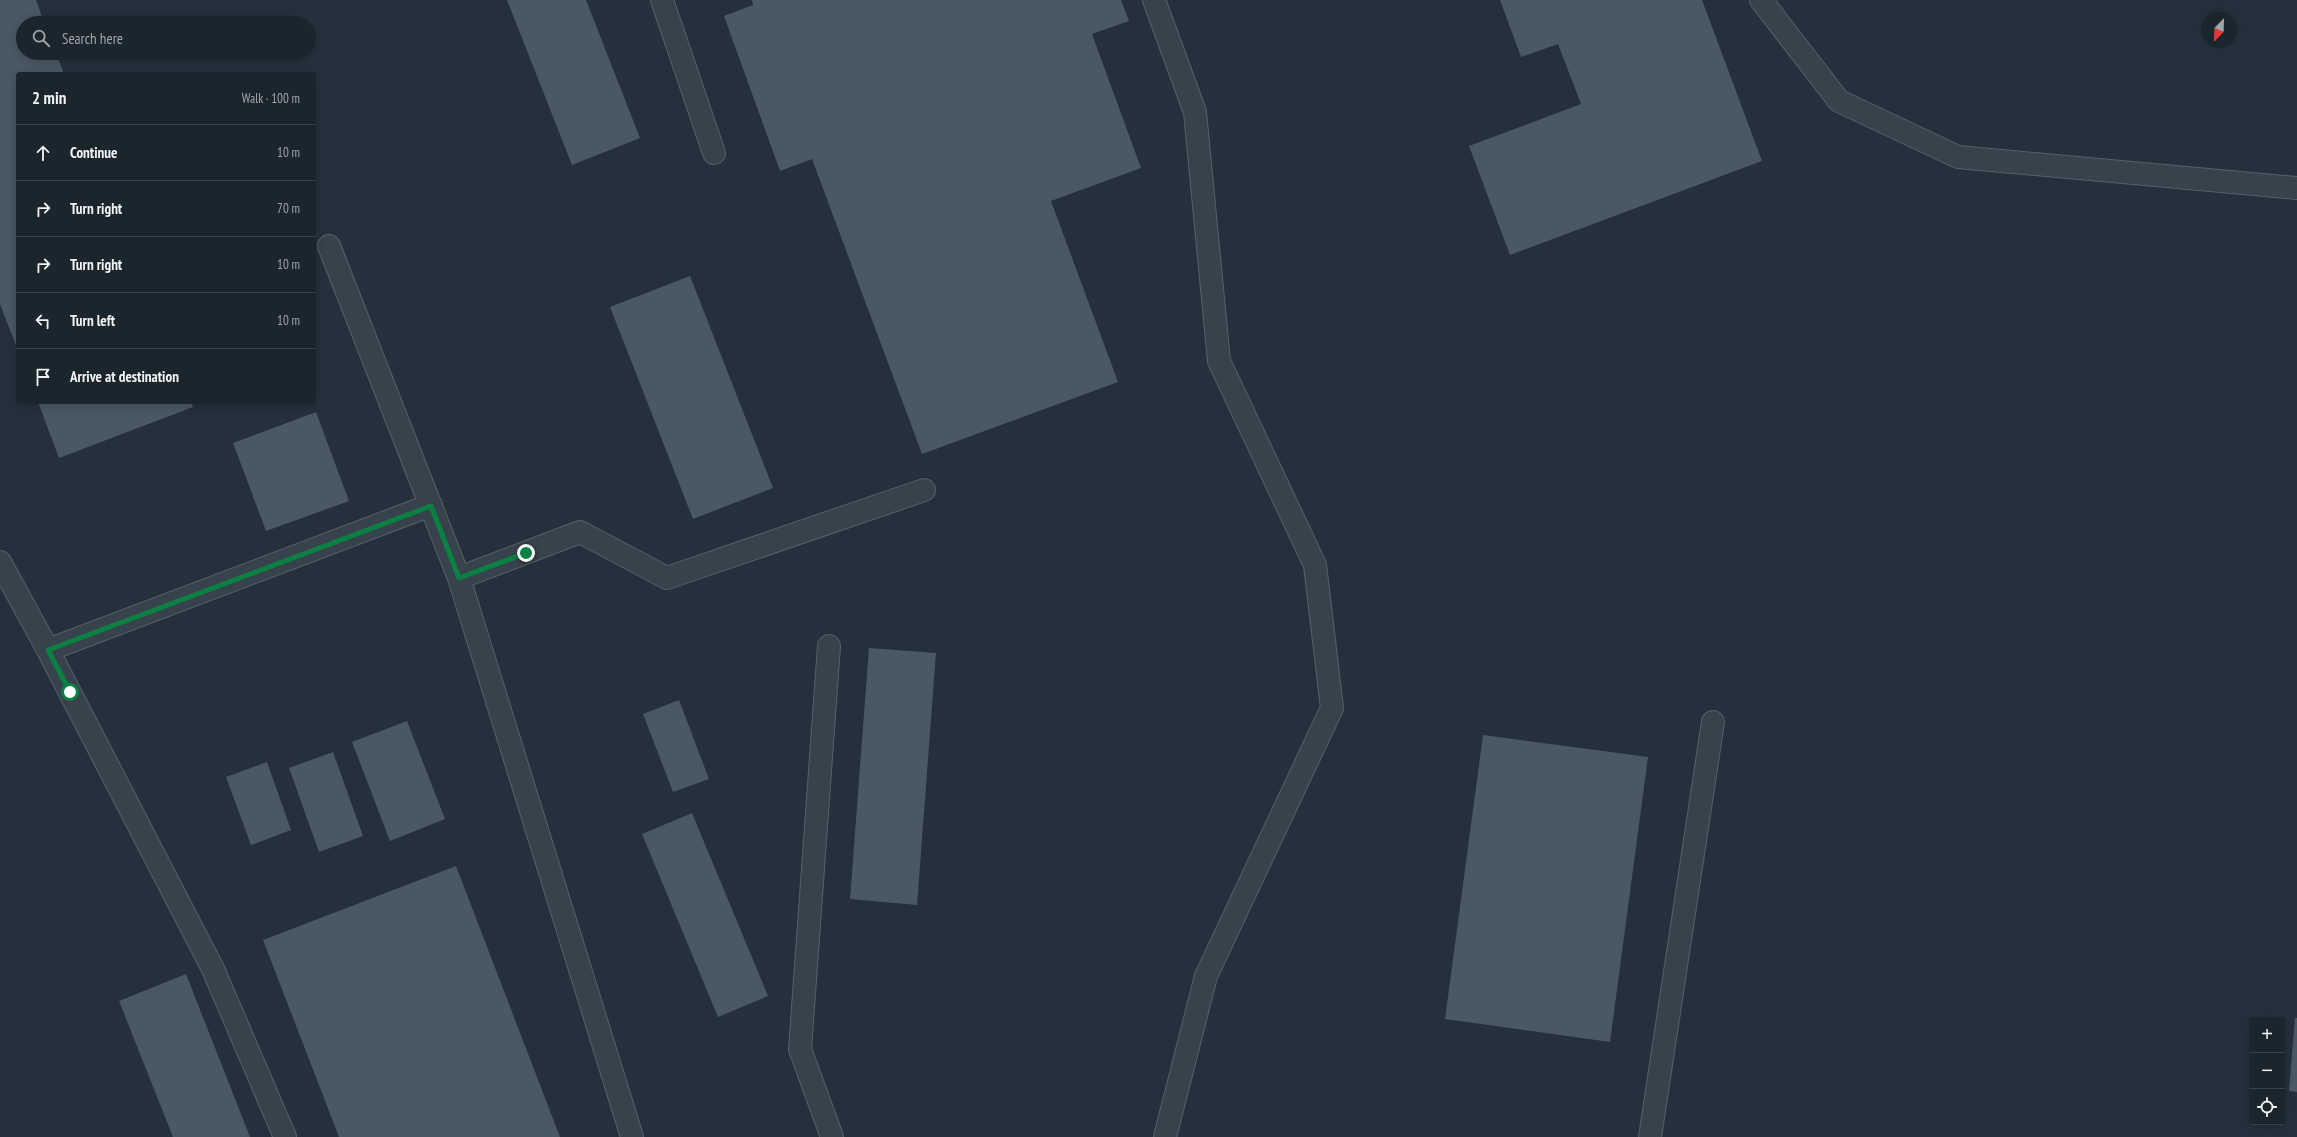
<!DOCTYPE html>
<meta charset="utf-8">
<style>
:root{--surface:#1b252d;--page:#283139;--text:#f1f3f6;--muted:#a0a5aa;--line:#394249}
body{margin:0;font-family:"PT Sans Narrow",sans-serif;background:var(--page);color:var(--text)}
.controls{position:absolute;right:12px;bottom:12px;display:grid;overflow:hidden;border-radius:4px;box-shadow:0 2px 10px #0003}
.controls button{width:36px;height:36px;display:grid;place-items:center;padding:0;border:0;border-bottom:1px solid var(--line);background:var(--surface);color:var(--text);font:20px sans-serif}
.compass{position:absolute;left:2201px;top:12px;width:36px;height:36px;border-radius:50%;background:var(--surface);box-shadow:0 2px 10px #0003;rotate:203deg}
.stop{position:absolute;width:12px;height:12px;margin:-9px;border:3px solid #0b8043;border-radius:50%;background:#fff}
.stop.end{background:#0b8043;border-color:#fff;box-shadow:0 1px 4px #0008}
.list{margin:0;padding:0;list-style:none}
h2{display:flex;justify-content:space-between;align-items:center;height:52px;margin:0;padding:0 16px;font-size:17px}
h2 small{font-size:13px;font-weight:400;color:var(--muted)}
.list li{display:grid;grid-template-columns:26px 1fr auto;gap:12px;align-items:center;box-sizing:border-box;height:56px;padding:0 16px;border-top:1px solid var(--line)}
.list b{display:block;font-size:15px;white-space:nowrap}
.list em{font-size:13px;font-style:normal;color:var(--muted)}
.icon{flex:none;width:22px;height:22px;fill:none;stroke:currentColor;stroke-width:2;stroke-linecap:round;stroke-linejoin:round}
.map{position:relative;flex:none;width:2297px;height:1137px;overflow:hidden}
.search{position:absolute;background:var(--surface);box-shadow:0 2px 10px #0003;left:16px;top:16px;width:300px;height:44px;display:flex;align-items:center;gap:10px;box-sizing:border-box;padding:0 14px;border-radius:22px;color:var(--muted);font-size:15px}
.panel{position:absolute;background:var(--surface);box-shadow:0 2px 10px #0003;left:16px;top:72px;width:300px;height:332px;border-radius:4px}
.map>svg:first-child{display:block}
.building{fill:#4a5865}
.lines{fill:none;stroke-linecap:round;stroke-linejoin:round}
.lane-casing{stroke:#56606a;stroke-width:24}
.lane{stroke:#38424c;stroke-width:22}
.route{stroke:#0b8043;stroke-width:5}
</style>
<div class="map">
<svg width="2297" height="1137" viewBox="0 0 2297 1137">
<rect width="100%" height="100%" fill="#24313c"/>
<!-- building -->
<path class="building" d="M0,0H36L44,23H23V53H56L64,74H18V351L0,304Z
M507,0H586L640,138L572,165Z
M752,0H1121L1129,21L1092,34L1141,168L1051,201L1118,382L922,454L812,159L780,171L724,16L753,5Z
M1500,0H1702L1762,161L1510,255L1469,146L1581,104L1558,44L1521,57Z
M690,276L773,488L693,519L610,307Z
M38,402H191L193,407L59,458Z
M316,412L349,501L266,531L233,443Z
M869,648L936,653L917,905L850,899Z
M679,700L709,779L673,792L643,714Z
M407,721L445,819L390,841L352,742Z
M1483,735L1648,757L1610,1042L1445,1019Z
M333,752L363,836L319,852L289,768Z
M267,762L291,830L251,845L226,777Z
M692,813L768,996L718,1017L642,834Z
M456,866L560,1137H339L263,940Z
M186,974L250,1137H173L119,1001Z
M2295,1018H2297V1092L2289,1091Z"/>
<g class="lines">
<defs>
<path id="lane" d="M662,0L714,153
M1154,0L1195,112L1219,361L1315,565L1332,708L1206,976L1165,1137
M1761,0L1839,101L1958,157L2297,188
M329,246L459,578L632,1137
M0,562L48,650L213,969L285,1137
M459,578L580,532L667,578L924,490
M829,646L800,1049L832,1137
M48,650L431,505
M1650,1137L1713,722"/>
</defs>
<!-- lane casing -->
<use href="#lane" class="lane-casing"/>
<!-- lane -->
<use href="#lane" class="lane"/>
</g>
<g class="lines">
<!-- route -->
<path class="route" d="M70,692L48,650L431,506L459,578L526,553"/>
</g>
</svg>
<div class="controls">
<button>+</button>
<button>−</button>
<button><svg class="icon" aria-label="locate" viewBox="0 0 24 24"><circle cx="12" cy="12" r="6"/><path d="M12 2v4M12 18v4M2 12h4M18 12h4"/></svg></button>
</div>
<svg class="compass" viewBox="-18 -18 36 36"><path d="M0-13l5 13h-10z" fill="#e53935"/><path d="M0 13l5-13h-10z" fill="#a0a5aa"/></svg>
<div class="stop" style="left:70px;top:692px"></div>
<div class="stop end" style="left:526px;top:553px"></div>
<div class="search"><svg class="icon" aria-label="search" viewBox="0 0 24 24"><circle cx="10" cy="10" r="6"/><path d="M15 15l6 6"/></svg>Search here</div>
<section class="panel">
<h2>2 min<small>Walk · 100 m</small></h2>
<ul class="list">
<li><svg class="icon" aria-label="ahead" viewBox="0 0 24 24"><path d="M12 20V5M6 11l6-6 6 6"/></svg><div><b>Continue</b></div><em>10 m</em></li>
<li><svg class="icon" aria-label="right" viewBox="0 0 24 24"><path d="M7 20v-9h11M14 6l5 5-5 5"/></svg><div><b>Turn right</b></div><em>70 m</em></li>
<li><svg class="icon" aria-label="right" viewBox="0 0 24 24"><path d="M7 20v-9h11M14 6l5 5-5 5"/></svg><div><b>Turn right</b></div><em>10 m</em></li>
<li><svg class="icon" aria-label="left" viewBox="0 0 24 24"><path d="M17 20v-9H6M10 6l-5 5 5 5"/></svg><div><b>Turn left</b></div><em>10 m</em></li>
<li><svg class="icon" aria-label="arrive" viewBox="0 0 24 24"><path d="M6 21V4h12l-3 4 3 4H6"/></svg><div><b>Arrive at destination</b></div></li>
</ul>
</section>
</div>
